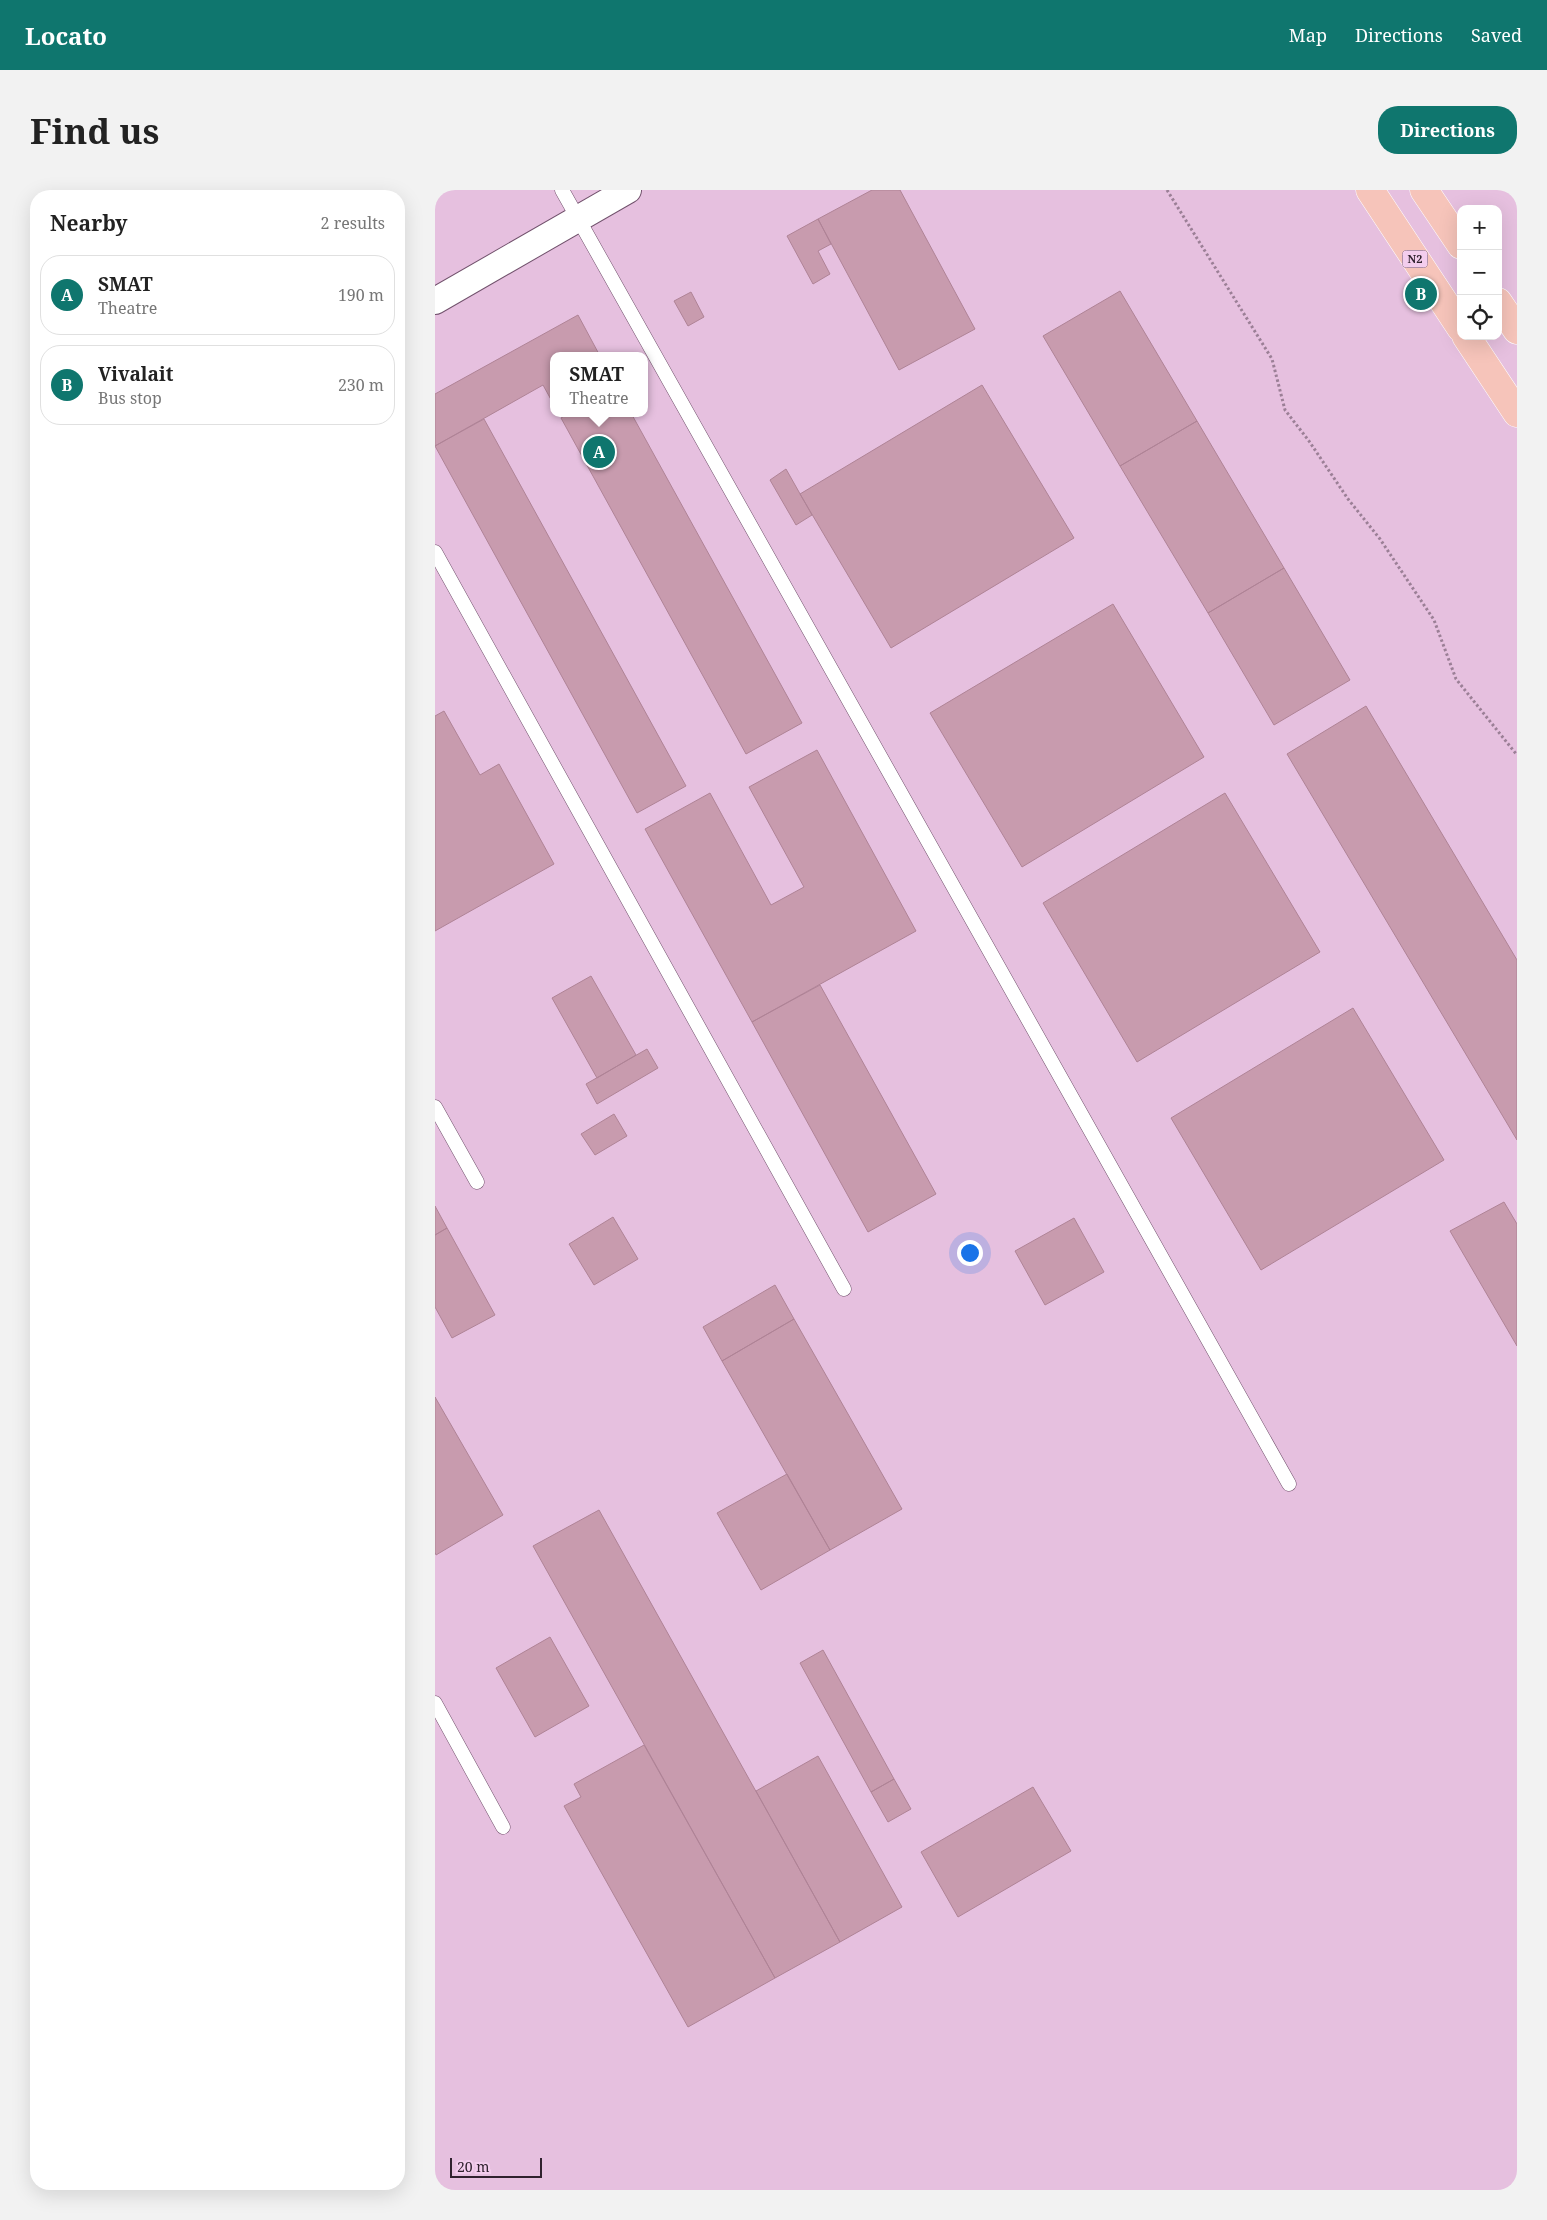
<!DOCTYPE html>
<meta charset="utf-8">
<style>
:root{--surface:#fff;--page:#f2f2f2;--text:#222;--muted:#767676;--line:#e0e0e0;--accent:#0f766e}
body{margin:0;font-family:"Noto Serif",serif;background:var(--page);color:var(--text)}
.controls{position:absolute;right:15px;top:15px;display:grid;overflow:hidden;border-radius:10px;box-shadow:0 5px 20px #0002}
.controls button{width:45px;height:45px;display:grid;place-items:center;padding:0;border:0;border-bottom:1px solid var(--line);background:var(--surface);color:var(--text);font:25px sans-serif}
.scale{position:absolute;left:15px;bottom:12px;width:92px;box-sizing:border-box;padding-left:5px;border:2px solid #30222e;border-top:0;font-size:14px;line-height:18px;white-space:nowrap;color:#30222e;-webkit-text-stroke:4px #f3cded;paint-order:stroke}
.you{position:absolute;left:534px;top:1062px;width:18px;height:18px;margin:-12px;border:4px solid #fff;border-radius:50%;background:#1a73e8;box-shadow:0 0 0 8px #1a73e833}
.badge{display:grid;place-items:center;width:32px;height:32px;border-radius:50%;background:var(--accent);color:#fff;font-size:16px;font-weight:700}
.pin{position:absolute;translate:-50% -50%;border:2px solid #fff;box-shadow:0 1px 5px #0006}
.popup{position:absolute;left:115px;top:162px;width:98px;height:65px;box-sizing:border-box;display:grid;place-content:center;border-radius:10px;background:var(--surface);filter:drop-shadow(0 1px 4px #0005);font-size:16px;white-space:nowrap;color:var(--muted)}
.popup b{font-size:19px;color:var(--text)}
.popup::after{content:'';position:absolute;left:50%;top:100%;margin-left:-10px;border:10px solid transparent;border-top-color:var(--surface)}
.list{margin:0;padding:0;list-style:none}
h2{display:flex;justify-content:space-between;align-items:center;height:65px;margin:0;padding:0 20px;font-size:21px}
h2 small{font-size:16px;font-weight:400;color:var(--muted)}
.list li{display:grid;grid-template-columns:32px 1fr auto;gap:15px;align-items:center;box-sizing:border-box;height:80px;margin:0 10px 10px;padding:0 10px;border:1px solid var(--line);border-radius:20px}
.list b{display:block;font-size:19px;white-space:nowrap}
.list p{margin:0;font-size:16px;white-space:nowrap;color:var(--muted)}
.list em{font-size:16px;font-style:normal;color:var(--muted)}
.icon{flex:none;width:28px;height:28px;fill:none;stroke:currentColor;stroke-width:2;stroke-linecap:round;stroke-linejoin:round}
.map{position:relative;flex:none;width:1082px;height:2000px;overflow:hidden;border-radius:20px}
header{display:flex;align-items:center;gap:30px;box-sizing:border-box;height:70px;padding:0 25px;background:var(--accent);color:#fff}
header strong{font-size:24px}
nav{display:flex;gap:28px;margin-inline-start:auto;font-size:18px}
.intro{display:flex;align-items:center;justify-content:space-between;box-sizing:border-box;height:120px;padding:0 30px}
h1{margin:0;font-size:35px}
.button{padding:12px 22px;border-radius:20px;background:var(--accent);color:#fff;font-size:18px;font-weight:700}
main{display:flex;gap:30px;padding:0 30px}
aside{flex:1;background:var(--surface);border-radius:20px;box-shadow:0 5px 20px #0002}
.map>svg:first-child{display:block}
.building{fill:#c89bae;stroke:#af8396}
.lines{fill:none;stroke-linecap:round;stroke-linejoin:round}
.service-casing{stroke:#72526d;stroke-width:15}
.minor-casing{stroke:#72526d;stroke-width:28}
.trunk-casing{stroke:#fff;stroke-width:29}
.path{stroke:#9b7f96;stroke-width:3;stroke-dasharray:2.5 2.5;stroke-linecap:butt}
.service{stroke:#fff;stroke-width:14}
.minor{stroke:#fff;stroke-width:26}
.trunk{stroke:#f6c4ba;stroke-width:28}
.labels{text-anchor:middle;stroke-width:5;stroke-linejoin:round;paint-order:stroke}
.shield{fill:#f3cded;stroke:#6a5567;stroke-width:1}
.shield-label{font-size:11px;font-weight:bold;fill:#30222e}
</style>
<header>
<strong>Locato</strong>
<nav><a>Map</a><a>Directions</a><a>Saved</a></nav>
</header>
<div class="intro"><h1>Find us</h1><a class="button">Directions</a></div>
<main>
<aside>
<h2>Nearby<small>2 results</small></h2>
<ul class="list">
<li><span class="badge">A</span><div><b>SMAT</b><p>Theatre</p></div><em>190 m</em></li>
<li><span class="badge">B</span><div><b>Vivalait</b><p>Bus stop</p></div><em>230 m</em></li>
</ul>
</aside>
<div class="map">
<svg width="1082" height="2000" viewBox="0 0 1082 2000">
<rect width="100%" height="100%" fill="#e6c0df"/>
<!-- building -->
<path class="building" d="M437,0H465L540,139L464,180L383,29Z
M383,29L396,54L383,61L395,84L378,94L352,46Z
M685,101L762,231L685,276L608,146Z
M256,102L269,127L253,136L239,111Z
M143,125L165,166H119V215L108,195L0,256V204Z
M547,195L639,348L456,458L365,304Z
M134,223H196L367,533L311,564L126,228Z
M49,229L251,596L202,623L0,256Z
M762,231L849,378L773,423L685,276Z
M351,279L377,325L361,335L335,290Z
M849,378L915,490L839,535L773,423Z
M678,414L769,567L587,677L495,523Z
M931,516L1082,770V950L852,564Z
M9,521L45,585L64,574L119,674L0,741V526Z
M382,560L481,741L317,832L210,639L275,603L336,715L369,697L314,597Z
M790,603L885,762L702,872L608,713Z
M156,786L201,865L162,888L117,808Z
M385,795L501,1004L433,1042L317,832Z
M918,818L1009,970L826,1080L736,928Z
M212,859L223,878L162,914L151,894Z
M179,924L192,946L160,965L146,944Z
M1069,1012L1082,1034V1156L1015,1041Z
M0,1016L12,1038L0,1045Z
M178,1027L203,1069L159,1095L134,1054Z
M639,1028L669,1082L610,1115L580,1061Z
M12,1038L60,1125L17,1148L0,1117V1045Z
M340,1095L359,1129L287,1171L268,1137Z
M359,1129L467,1319L395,1360L287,1171Z
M0,1207L68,1325L1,1365L0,1362Z
M352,1284L395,1360L326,1400L282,1323Z
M164,1320L405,1752L340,1788L98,1356Z
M115,1447L154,1516L100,1547L61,1478Z
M388,1460L459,1589L436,1602L365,1473Z
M209,1555L340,1788L253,1837L129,1616L146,1607L139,1594Z
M383,1566L467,1717L405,1752L321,1601Z
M459,1589L476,1619L453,1632L436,1602Z
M598,1597L636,1661L523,1727L486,1662Z"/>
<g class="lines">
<defs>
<path id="service" d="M127,0L854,1294
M0,362L409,1099
M0,917L42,992
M0,1513L68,1637"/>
<path id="minor" d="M0,111L193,0"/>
<path id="trunk" d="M935,0L1026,138
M989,0L1026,55
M1063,112L1082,140
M1031,146L1082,223"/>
</defs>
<!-- service casing -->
<use href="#service" class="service-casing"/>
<!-- minor casing -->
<use href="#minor" class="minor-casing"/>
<!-- trunk casing -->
<use href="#trunk" class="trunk-casing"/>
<!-- path -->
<path class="path" d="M732,0L837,169L850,220L874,251L913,309L945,349L999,430L1021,489L1082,565"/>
<!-- service -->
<use href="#service" class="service"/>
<!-- minor -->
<use href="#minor" class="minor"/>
<!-- trunk -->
<use href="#trunk" class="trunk"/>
</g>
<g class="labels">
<!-- shield labels -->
<rect class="shield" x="967.5" y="60.5" width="25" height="17" rx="4"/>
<g class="shield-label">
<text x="980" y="73">N2</text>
</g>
</g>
</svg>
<div class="controls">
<button>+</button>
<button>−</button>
<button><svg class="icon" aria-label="locate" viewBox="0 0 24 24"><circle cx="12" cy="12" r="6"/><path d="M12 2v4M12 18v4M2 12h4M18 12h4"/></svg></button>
</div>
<div class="scale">20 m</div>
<div class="you"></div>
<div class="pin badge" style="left:164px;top:262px">A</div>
<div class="popup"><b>SMAT</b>Theatre</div>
<div class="pin badge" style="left:986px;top:104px">B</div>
</div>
</main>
